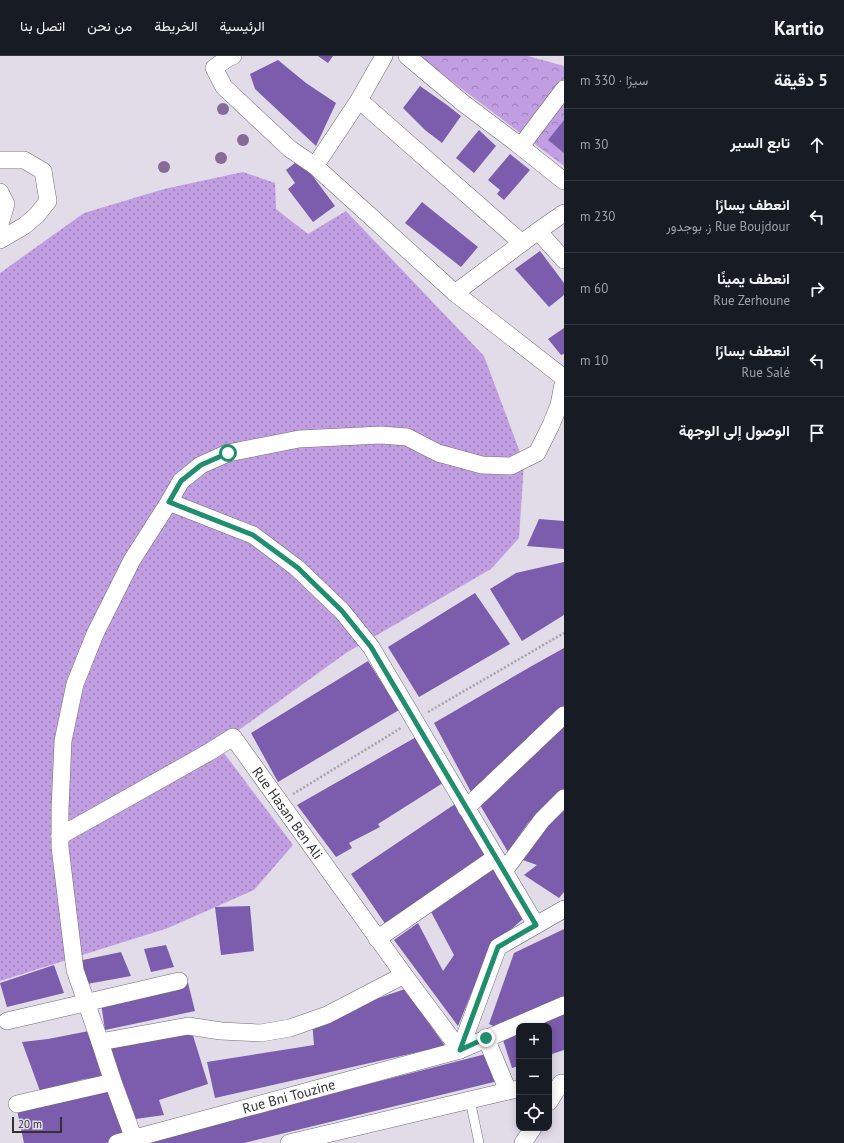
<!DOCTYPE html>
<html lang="ar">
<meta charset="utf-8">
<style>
:root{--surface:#171b24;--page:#20242c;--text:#f1f3f6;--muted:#9ea1a6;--line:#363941}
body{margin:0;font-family:"PT Sans",Vazirmatn,sans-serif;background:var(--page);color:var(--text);direction:rtl}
.controls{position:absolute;right:12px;bottom:12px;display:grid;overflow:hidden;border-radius:8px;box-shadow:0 2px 10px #0003}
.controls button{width:36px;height:36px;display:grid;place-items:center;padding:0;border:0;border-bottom:1px solid var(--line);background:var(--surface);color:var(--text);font:20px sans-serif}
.scale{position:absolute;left:12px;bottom:10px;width:50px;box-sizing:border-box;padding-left:4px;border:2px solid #333136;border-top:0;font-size:11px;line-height:14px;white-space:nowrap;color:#333136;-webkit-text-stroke:3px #e2dce8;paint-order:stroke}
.stop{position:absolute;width:12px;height:12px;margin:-9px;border:3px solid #208e6d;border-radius:50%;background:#fff}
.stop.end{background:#208e6d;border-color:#fff;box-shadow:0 1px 4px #0008}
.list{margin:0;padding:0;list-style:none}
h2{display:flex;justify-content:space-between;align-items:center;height:52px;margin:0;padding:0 16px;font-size:17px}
h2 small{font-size:13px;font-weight:400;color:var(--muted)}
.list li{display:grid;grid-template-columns:26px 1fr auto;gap:12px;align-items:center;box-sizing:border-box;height:72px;padding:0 16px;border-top:1px solid var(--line)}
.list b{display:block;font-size:15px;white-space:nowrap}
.list p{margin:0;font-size:13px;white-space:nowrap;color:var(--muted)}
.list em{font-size:13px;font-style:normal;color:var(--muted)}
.icon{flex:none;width:22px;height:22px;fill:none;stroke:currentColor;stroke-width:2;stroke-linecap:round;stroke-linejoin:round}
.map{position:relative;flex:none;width:564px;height:1087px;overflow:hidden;direction:ltr}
header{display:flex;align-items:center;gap:24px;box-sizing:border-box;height:56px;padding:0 20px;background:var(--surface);border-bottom:1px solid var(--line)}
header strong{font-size:19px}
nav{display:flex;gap:22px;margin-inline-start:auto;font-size:14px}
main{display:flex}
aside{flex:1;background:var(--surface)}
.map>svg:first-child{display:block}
.grass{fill:url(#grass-dots)}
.park{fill:url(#park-crowns)}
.building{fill:#7b5cad}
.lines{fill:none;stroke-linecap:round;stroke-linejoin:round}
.lane-casing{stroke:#706b75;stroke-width:10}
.street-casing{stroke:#706b75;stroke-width:18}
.path{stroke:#a6a1ab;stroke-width:2.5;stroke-dasharray:2 2;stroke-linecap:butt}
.lane{stroke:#fff;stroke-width:9}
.street{stroke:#fff;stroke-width:17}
.tree{fill:#866a98}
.route{stroke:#208e6d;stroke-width:5}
.labels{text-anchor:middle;stroke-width:4;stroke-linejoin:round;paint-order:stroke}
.street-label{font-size:14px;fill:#333136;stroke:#e2dce8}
</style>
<header>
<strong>Kartio</strong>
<nav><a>الرئيسية</a><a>الخريطة</a><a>من نحن</a><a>اتصل بنا</a></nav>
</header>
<main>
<aside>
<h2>5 دقيقة<small>سيرًا · 330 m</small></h2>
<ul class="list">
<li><svg class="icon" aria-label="ahead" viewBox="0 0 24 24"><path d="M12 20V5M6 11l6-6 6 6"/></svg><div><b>تابع السير</b></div><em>30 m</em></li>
<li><svg class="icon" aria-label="left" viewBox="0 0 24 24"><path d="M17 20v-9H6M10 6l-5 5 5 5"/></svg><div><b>انعطف يسارًا</b><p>Rue Boujdour ز. بوجدور</p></div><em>230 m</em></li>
<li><svg class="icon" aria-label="right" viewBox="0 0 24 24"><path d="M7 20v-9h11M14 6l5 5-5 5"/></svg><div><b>انعطف يمينًا</b><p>Rue Zerhoune</p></div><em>60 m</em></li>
<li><svg class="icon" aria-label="left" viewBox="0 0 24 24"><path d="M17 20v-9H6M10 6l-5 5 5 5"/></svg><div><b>انعطف يسارًا</b><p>Rue Salé</p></div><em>10 m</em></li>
<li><svg class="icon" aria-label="arrive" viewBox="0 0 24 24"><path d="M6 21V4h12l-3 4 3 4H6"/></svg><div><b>الوصول إلى الوجهة</b></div></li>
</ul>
</aside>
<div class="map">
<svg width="564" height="1087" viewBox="0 0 564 1087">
<defs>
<pattern id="grass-dots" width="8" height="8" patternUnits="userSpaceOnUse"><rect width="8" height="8" fill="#c19ee2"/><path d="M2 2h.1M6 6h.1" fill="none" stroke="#9d81b8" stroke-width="1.8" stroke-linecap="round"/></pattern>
<pattern id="park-crowns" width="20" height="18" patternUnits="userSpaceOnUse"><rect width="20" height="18" fill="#c19ee2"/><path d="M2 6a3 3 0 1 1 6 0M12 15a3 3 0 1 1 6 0" fill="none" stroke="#9d81b8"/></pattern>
</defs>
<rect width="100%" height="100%" fill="#e2dce8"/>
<!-- grass -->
<path class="grass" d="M243,116L275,127L276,153L308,178L346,155L484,300L524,407L519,482L491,513L346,597L218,689L293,789L254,834L168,872L0,925V217L84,157L164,133Z"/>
<!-- park -->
<path class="park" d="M418,0H528L564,10V110Z"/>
<!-- building -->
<path class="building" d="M318,0H333L328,7Z
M278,4L306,27L336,47L316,90L255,33L250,18Z
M420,30L447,49L461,60L442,87L425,74L403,52Z
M564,64V97L548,84Z
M479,74L496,90L474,117L456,102Z
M510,98L530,114L504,144L497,138L500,134L488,124Z
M300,103L335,150L313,166L288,133L295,127L286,114Z
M422,146L478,191L461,211L405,167Z
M540,195L564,227V239L549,251L515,213Z
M564,272V298L561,299L548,283Z
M539,463L564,465V493L527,490Z
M564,506V559L522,585L490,533L516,517Z
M475,537L510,588L419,641L388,591Z
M564,592V651L471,736L434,667L530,611Z
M368,605L399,654L278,726L251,677Z
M564,664V733L528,767L508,796L480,749Z
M418,680L446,725L378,768L380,771L349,787L352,792L336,801L297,749Z
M458,746L488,796L386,869L351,818Z
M564,746V836L559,842L524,819L537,809L517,802Z
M496,812L524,862L490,892L458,970L394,884L418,867L443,915L454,899L430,854Z
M250,850L254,895L221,899L215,851Z
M564,873V943L499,973L489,968L514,897Z
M166,889L174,911L151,916L144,893Z
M121,896L131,920L87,928L78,905Z
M54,909L64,937L7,951L0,927Z
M188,927L195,955L105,974L101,947Z
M405,933L445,990L215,1042L207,1006L314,989L312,965Z
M564,956V994L549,999V970H534Z
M191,973L208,1028L159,1044L164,1059L136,1063L109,990Z
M94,974L104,1021L84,1023L40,1035L22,986L48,983Z
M519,977V1010L512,1012L503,984Z
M486,998L498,1025L244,1087H137Z
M109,1032L128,1083L106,1087H24L17,1054Z"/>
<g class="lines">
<defs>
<path id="lane" d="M470,1044L479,1087"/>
<g id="street">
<path d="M233,0L228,2L214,12L224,31L290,93L315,110L455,237L564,322"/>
<path d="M407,0L463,47L515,86L564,125"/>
<path d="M359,44L522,187"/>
<path d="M521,90L564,33"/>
<path d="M0,104H24L43,115L48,145L37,159L24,170L0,184"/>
<path d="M315,110L359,44L384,0"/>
<path d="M0,136L6,148L0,168"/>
<path d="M564,157L538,175L564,204"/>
<path d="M455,237L538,175"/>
<path d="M169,446L253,479L297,512L342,555L371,591L536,869"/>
<path d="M466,752L564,659"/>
<path id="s1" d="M60,780L211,695L233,681L404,919L460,994"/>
<path d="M504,815L542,764L564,742"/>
<path d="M377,883L496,801"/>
<path d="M7,965L179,925"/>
<path d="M486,982L508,1035"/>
<path d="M100,986L188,970L221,975L261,977L290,972L327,959L404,919"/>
<path d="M460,994L498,891L564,853"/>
<path d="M549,1046L561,1027"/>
<path d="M17,1048L113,1026"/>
<path d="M134,1083L113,1026L100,986L75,914L60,791V753L63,685L75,628L95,578L132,504L169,446L181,425L201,409L228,397L299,383L381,379L407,381L438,397L482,409L511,410L537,397L551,369L559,349L564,323"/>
<path id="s2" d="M117,1087L460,994L564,949"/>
<path d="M289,1087L508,1035L519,1033"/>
<path d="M523,1087L533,1072"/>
</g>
</defs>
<!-- lane casing -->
<use href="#lane" class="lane-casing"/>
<!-- street casing -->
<use href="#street" class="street-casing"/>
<!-- path -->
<path class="path" d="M428,656L564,577
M293,738L401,672"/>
<!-- lane -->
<use href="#lane" class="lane"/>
<!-- street -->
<use href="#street" class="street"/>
</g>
<!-- trees -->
<g class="tree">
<circle cx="223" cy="53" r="6"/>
<circle cx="243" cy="84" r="6"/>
<circle cx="221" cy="102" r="6"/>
<circle cx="164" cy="111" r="6"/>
</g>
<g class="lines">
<!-- route -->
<path class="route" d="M228,397L201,409L181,425L169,446L253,479L298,512L342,555L371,591L536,869L498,891L460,994L486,982"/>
</g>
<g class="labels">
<!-- street labels -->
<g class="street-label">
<text dy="5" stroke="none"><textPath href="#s1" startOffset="293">Rue Hasan Ben Ali</textPath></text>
<text dy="5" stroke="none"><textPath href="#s2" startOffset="178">Rue Bni Touzine</textPath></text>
</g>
</g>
</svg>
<div class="controls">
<button>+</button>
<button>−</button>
<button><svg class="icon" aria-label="locate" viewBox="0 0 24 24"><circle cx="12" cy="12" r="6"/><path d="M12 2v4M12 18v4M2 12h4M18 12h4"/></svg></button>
</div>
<div class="scale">20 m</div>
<div class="stop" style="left:228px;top:397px"></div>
<div class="stop end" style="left:486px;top:982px"></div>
</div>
</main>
